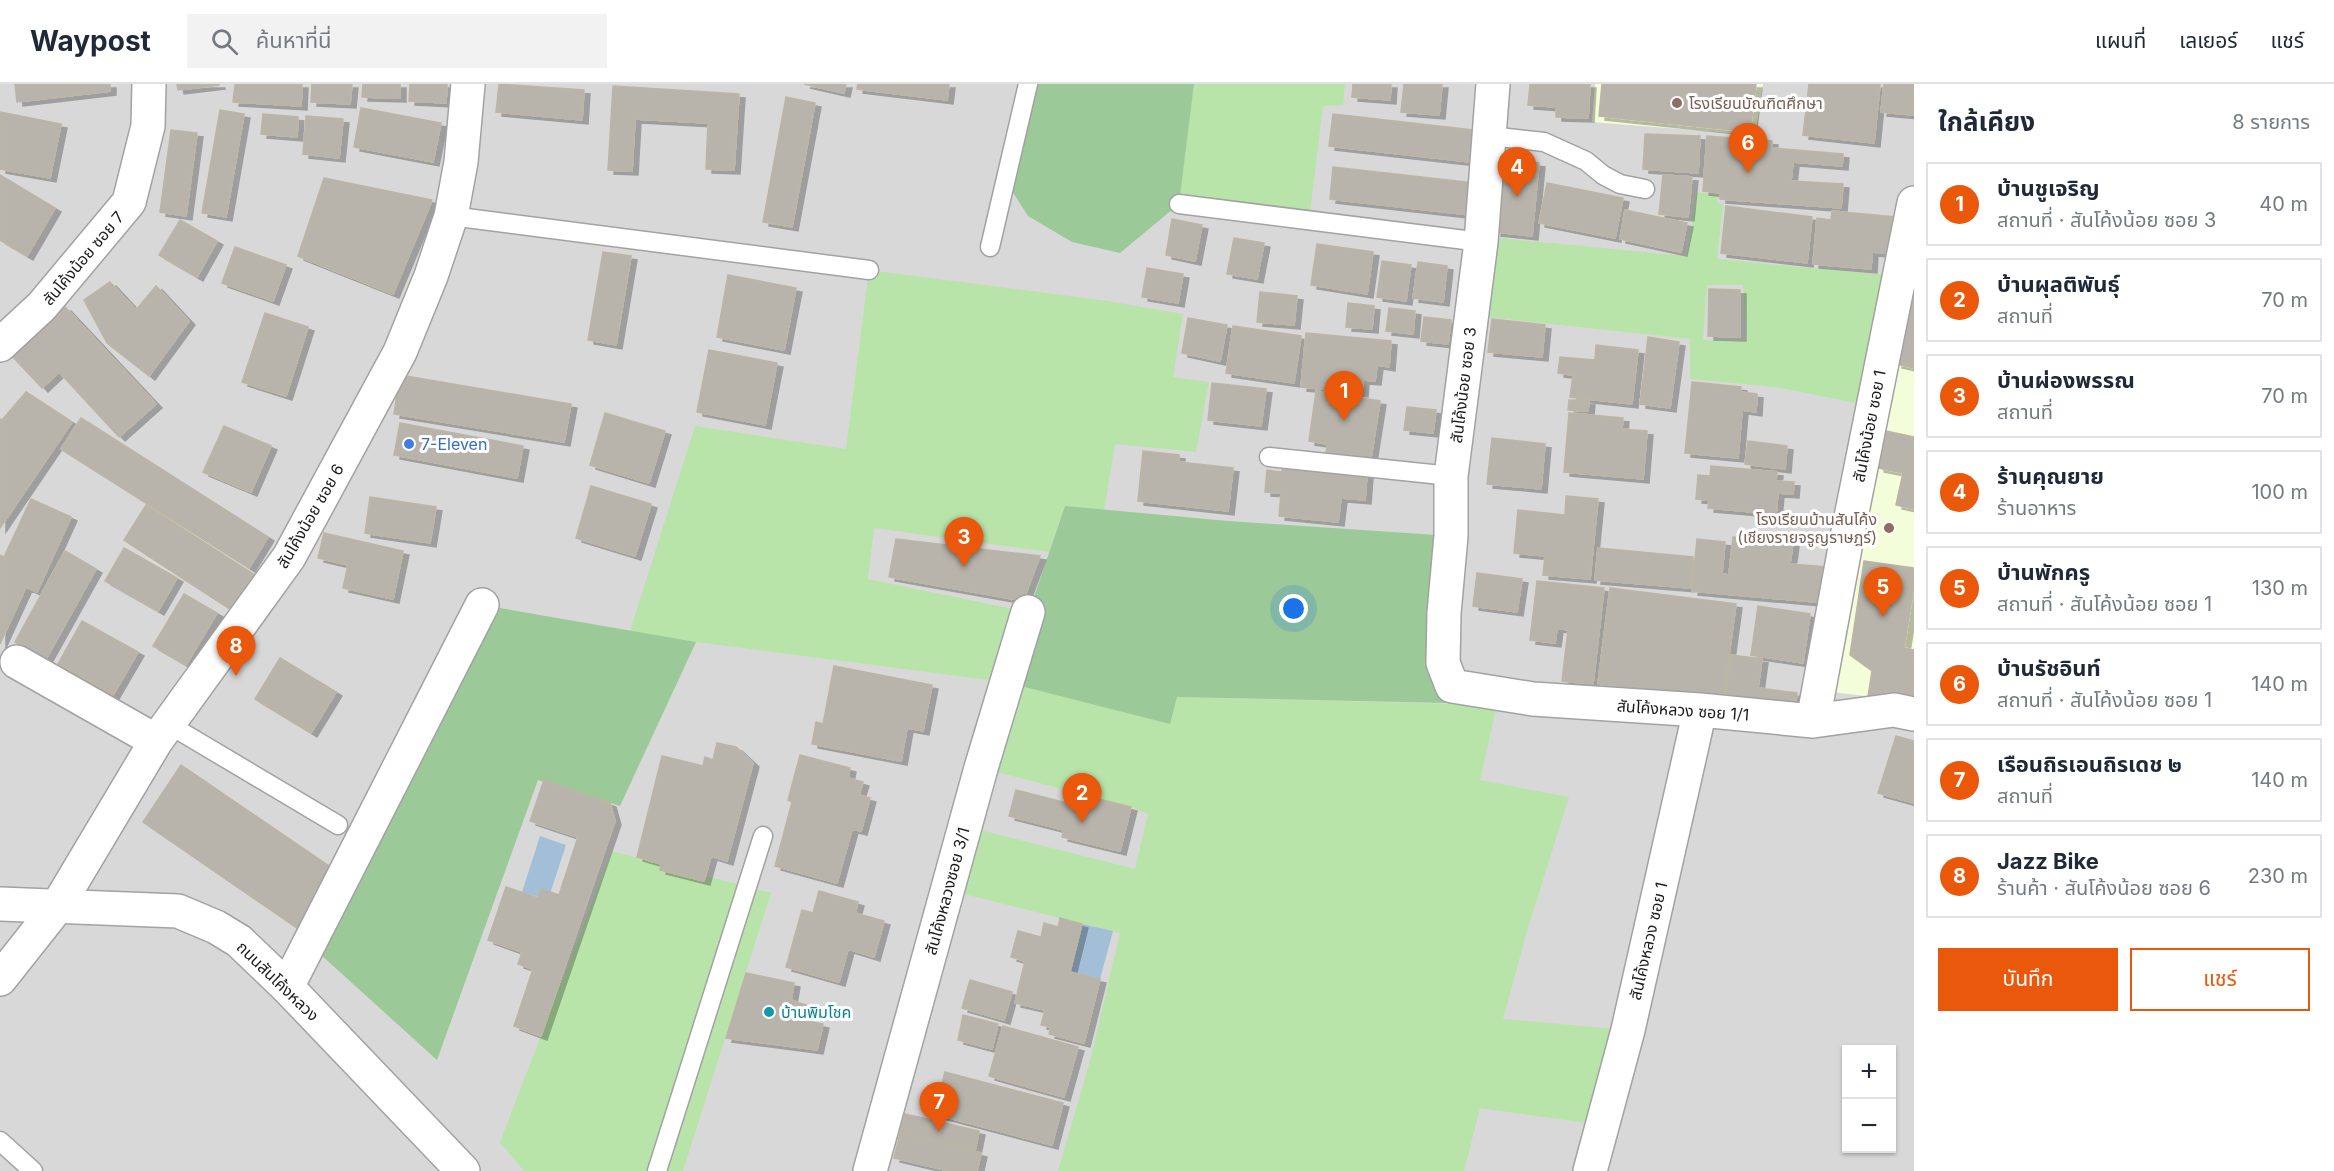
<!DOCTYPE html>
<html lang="th">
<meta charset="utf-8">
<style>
:root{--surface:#fff;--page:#f2f2f3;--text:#1f2937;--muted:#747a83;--line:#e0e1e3;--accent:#ea580c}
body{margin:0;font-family:Inter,"Noto Sans Thai",sans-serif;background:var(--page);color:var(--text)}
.controls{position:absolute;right:18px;bottom:18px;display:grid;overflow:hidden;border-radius:0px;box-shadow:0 2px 4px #0004}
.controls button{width:54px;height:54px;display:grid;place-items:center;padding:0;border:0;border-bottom:2px solid var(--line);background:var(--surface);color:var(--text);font:30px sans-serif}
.you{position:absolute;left:1294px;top:525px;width:21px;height:21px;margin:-15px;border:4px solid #fff;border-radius:50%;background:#1a73e8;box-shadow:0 0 0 9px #1a73e833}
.badge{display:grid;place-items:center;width:39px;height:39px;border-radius:50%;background:var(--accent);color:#fff;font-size:20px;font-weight:700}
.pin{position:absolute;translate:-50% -50px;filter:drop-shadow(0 2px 3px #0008)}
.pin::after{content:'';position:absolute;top:32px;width:21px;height:18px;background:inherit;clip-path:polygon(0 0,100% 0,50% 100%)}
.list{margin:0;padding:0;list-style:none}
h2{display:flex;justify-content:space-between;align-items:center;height:78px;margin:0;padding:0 24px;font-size:26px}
h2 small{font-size:20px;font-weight:400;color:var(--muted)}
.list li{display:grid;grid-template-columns:39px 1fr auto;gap:18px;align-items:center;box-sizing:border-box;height:84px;margin:0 12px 12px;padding:0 12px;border:2px solid var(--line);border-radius:0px}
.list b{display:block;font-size:22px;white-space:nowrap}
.list p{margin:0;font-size:20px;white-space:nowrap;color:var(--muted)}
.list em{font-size:20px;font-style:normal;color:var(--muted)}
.actions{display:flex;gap:12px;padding:18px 24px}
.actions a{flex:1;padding:14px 0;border:2px solid var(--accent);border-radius:0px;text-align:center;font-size:21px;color:var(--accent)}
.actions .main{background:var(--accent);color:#fff}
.icon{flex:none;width:33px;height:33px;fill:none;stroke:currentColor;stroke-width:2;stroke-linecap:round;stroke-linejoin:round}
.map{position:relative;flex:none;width:1914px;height:1087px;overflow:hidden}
header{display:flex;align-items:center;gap:36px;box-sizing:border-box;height:84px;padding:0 30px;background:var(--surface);border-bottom:2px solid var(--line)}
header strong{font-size:28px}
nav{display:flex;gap:33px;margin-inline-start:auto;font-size:21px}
.search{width:420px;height:54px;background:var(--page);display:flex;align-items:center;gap:15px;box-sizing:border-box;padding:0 21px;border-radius:0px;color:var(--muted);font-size:22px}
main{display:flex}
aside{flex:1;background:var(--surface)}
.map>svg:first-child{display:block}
.residential{fill:#d9d8d8;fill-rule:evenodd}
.education{fill:#f4fdd9}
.grass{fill:#b8e4a9;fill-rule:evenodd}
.forest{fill:#9bc998}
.water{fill:#a3bfd8}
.building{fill:#b8b4ab;stroke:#bdb5a4;stroke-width:1.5;filter:url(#shadow)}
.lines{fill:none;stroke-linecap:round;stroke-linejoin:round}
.service-casing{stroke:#a2a2a2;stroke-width:21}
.minor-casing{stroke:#a2a2a2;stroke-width:36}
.tertiary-casing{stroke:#a2a2a2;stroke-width:36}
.service{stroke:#fff;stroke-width:18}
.minor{stroke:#fff;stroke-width:33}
.tertiary{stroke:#fff;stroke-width:33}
.education-dot{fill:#8d6e63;stroke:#fff;stroke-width:2}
.shop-dot{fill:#3f7fe0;stroke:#fff;stroke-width:2}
.culture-dot{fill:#0f9aa8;stroke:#fff;stroke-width:2}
.labels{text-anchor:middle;stroke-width:6;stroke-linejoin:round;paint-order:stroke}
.education-label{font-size:16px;fill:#785e54;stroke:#fff;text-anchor:start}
.street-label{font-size:16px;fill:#1b1b1b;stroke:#fff}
.shop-label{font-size:16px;fill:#366cbe;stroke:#fff;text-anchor:start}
.culture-label{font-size:16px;fill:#0d838f;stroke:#fff;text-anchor:start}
</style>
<header>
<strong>Waypost</strong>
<div class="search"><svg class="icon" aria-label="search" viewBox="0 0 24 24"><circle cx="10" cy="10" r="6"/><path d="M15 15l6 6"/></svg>ค้นหาที่นี่</div>
<nav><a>แผนที่</a><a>เลเยอร์</a><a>แชร์</a></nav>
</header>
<main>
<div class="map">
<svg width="1914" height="1087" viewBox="0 0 1914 1087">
<defs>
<filter id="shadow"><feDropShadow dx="6" dy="4" stdDeviation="0" flood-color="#0004"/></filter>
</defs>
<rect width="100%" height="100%" fill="#ecebe1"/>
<!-- residential -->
<path class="residential" d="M0,0H1914V1087H0ZM1846,966H1892V1064H1846Z"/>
<!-- education -->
<path class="education" d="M1595,0H1763L1755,51L1592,38Z
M1914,192V618L1832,608Z"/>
<!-- grass -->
<path class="grass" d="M1194,0H1345L1343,21L1323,22L1309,137L1179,120Z
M1697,108L1718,111L1717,119L1723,120L1717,175L1887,191L1861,320L1775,303L1690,295V255L1488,233L1497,154L1687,172ZM1707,201H1743L1747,257L1703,256Z
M869,186L1108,217L1183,230L1173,293L1209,298L1196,368L1115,360L1104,426L1065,422L1049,468L874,444L868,495L1028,528L1170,640L1176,613L1497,621L1480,696L1569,713L1527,847L1503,935L1628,946L1602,1041L1480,1024L1464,1087H1058L1090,977L1120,849L948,806L965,742L1135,785L1148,730L1131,723L981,684L1004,598L696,558L630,547L695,342L846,365Z
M612,767L771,809L683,1087H524L500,1058Z"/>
<!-- forest -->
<path class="forest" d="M1028,0H1194L1179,120L1120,169L1072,158L1028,132L1005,96Z
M1065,422L1228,437L1451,452L1442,571L1446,619L1177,613L1170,640L1005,598Z
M482,521L696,558L620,722L538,696L437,976L309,860Z"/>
<!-- water -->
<path class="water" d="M540,752L566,761L548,816L522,808Z
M1082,840L1113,847L1100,895L1070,888Z"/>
<!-- building -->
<path class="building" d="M15,0H110V7L17,18Z
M177,0H219V1L178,6Z
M235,0H302L301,22L233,18Z
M312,0H352L350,20L311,18Z
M363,0H400V14L362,13Z
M410,0H447L446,19L409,17Z
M499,0L584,6L582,36L496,28Z
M804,0H846L844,9Z
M858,0H949L947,16L857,5Z
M1353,0H1391L1390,16L1352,13Z
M1404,0H1442L1439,31L1401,28Z
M1530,0H1590L1588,34L1556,33V23L1528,21Z
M1602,0H1756L1750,48L1599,32Z
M1809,0H1880L1874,59L1803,51Z
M1884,0H1914V31L1881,28Z
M613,2L739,10L734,86L706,85L708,39L635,35L632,87L608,86Z
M786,13L815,19L792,143L763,138Z
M361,24L441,39L433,78L354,63Z
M220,26L244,30L226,133L202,129Z
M0,28L61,40L50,94L0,85Z
M263,30L298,33L297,53L261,50Z
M1333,30L1473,46L1470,78L1329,62Z
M306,32L343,35L339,74L303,70Z
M171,46L197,49L186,132L160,128Z
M1645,50L1700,52L1698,89L1643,85Z
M1707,52L1772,57V64L1843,70L1842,82L1793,78L1791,97L1843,100L1841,124L1720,115V109L1703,107Z
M1503,75L1539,79L1532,152L1495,148Z
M1333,83L1474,99L1470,131L1330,115Z
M0,91L55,124L27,172L0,156Z
M1663,91L1692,93L1688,133L1659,130Z
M324,94L432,116L393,210L298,172Z
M1547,99L1623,114L1615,154L1539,139Z
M1726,122L1812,133L1807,179L1721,169Z
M1625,126L1687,139L1681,168L1620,155Z
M1832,127L1896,133L1892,170L1872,168L1871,185L1813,180L1817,134L1831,136Z
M1172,135L1202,141L1195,177L1166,171Z
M180,136L217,157L197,193L159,171Z
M1234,154L1264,159L1257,195L1227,190Z
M1317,160L1373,168L1367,210L1311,201Z
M235,163L286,181L273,217L222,199Z
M603,168L631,172L616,261L588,256Z
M1382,177L1411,181L1406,217L1377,213Z
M1418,178L1447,182L1443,218L1413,214Z
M1147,184L1183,190L1178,219L1142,213Z
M728,191L796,204L784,266L717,253Z
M1914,192V284L1896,280Z
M110,198L136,226L156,202L189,237L149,292L107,259L84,216Z
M1709,205L1740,206V253L1708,252Z
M1260,208L1297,212L1294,241L1257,238Z
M1348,219L1374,222L1372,245L1346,243Z
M65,223L156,320L119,353L59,288L42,304L12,272Z
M1389,224L1415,227L1413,250L1386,247Z
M265,229L308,243L286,312L242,298Z
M1424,233L1451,236L1448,260L1421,257Z
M1188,234L1227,241L1220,277L1182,269Z
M1492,235L1545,241L1542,273L1488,268Z
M1233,242L1301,252L1294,299L1226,289Z
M1306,249L1391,257L1389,283L1377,281L1375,297L1363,296L1362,309L1301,303Z
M1648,253L1679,258L1670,324L1640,320Z
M1596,261L1638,266L1632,320L1570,313L1573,291L1558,289L1560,273L1595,276Z
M709,266L777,279L765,341L697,328Z
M400,291L571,320L564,358L394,330Z
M1692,298L1741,303L1740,308L1757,310L1756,328L1742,326L1738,374L1685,369Z
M1212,299L1266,305L1261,342L1208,336Z
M1316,307L1380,317L1371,374L1326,368L1328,360L1309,357Z
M26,308L72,338L0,444V335L2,336Z
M1569,316L1589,317L1588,327L1568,326Z
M1407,323L1436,326L1433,349L1404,346Z
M605,329L665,347L649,399L590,381Z
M1569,329L1623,334L1622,345L1647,347L1643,395L1564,388Z
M81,334L268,453L249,484L61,365Z
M400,339L523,362L517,394L394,371Z
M224,342L271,362L251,408L203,388Z
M1886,347L1914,353V425L1896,421L1903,389L1878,384Z
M1492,354L1545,360L1541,405L1487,400Z
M1748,357L1787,362L1785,385L1745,380Z
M1143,367L1179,371V378L1233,384L1228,427L1138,417Z
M1282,382L1367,390L1365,416L1341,414L1338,438L1279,432L1281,409L1265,408L1267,386L1282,388Z
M1711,382L1777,388L1776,397L1794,398L1793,410L1778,409L1776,430L1708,424L1709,416L1696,415L1698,391L1710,392Z
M591,402L651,420L635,472L576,454Z
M1566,412L1598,415L1590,495L1543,491L1545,472L1514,469L1518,426L1565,431Z
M370,413L436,423L430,459L365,449Z
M31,415L71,433L37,508L26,503L0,560V471L4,473Z
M146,421L256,492L233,527L124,456Z
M324,449L403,467L393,515L343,504L348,481L318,474Z
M1733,453L1793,459L1790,480L1829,483L1826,519L1692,507L1697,455L1725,458L1722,490L1729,491Z
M896,455L1040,472L1023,517L889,493Z
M124,464L177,494L158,527L105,497Z
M1598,464L1693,473L1690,504L1595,496Z
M65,467L96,485L46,575L15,558Z
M1864,477L1914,484V502L1904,564L1914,566V618L1868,612L1872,587L1850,571Z
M1477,489L1522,495L1517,528L1473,522Z
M1537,497L1604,504L1593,600L1562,597L1568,546L1557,544L1555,559L1530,556Z
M1610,504L1736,520L1723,616L1598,600Z
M184,510L217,529L186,581L153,562Z
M1758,522L1810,530L1803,579L1751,571Z
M82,537L138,568L113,611L58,580Z
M1731,571L1762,575L1758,604L1797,609L1795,625L1725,616Z
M280,574L336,608L311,649L255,615Z
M834,582L932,601L923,647L907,644L901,677L812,660L816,638L823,640Z
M1896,652L1914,657V719L1878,709Z
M717,659L736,663L753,679L727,777L711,772L704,797L660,786L661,780L637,773L662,672L703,682L705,673L713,676Z
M800,671L850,684L848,694L863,698L859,711L870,714L861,747L852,745L837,799L775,782L792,718L788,716Z
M181,681L336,787L297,844L143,738Z
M544,696L610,719L615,737L541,952L514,942L533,885L518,880L522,868L488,856L506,803L538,814L541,805L559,811L578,753L530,737Z
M1016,706L1071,720L1074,709L1131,723L1120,767L1062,753L1064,746L1009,732Z
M819,807L858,818L855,829L884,837L874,873L848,865L839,898L786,883L802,826L813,829Z
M1060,834L1082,840L1070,888L1100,895L1084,959L1049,950L1051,943L1041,941L1045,926L1015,919L1025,877L1011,873L1018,847L1041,853L1044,839L1058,843Z
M746,889L794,899L791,916L806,921L803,936L823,940L817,966L726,954Z
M970,896L1012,908L1004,936L962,924Z
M963,931L998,940L992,965L958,956Z
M1003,942L1078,963L1064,1013L989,992Z
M945,988L1063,1019L1052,1061L934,1030Z
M905,1030L979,1047L975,1067L900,1049Z
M900,1049L981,1069L977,1087H949L894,1074Z"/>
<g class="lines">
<defs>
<path id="service" d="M1490,52L1544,58L1586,77L1603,91L1620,100L1645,105
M1179,120L1481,158
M451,132L869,186
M990,163L1028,0
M1269,373L1451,392
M168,640L338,741
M0,1057L33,1087
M657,1087L763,752"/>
<path id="minor" d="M1493,0L1481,158L1451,392V452L1444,529L1443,579L1452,602L1533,615L1700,626L1813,637L1894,626L1914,630
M0,261L42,222L129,118L148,42L149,0
M17,578L156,657
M1813,637L1847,453L1914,119
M0,895L57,823L156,657L289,473L400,268L431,192L451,132L461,78L468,0
M287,903L482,521
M870,1087L981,684L1028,528
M1590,1087L1628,946L1700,626"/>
<path id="tertiary" d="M0,820L178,827L216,843L239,857L287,903L463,1087"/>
</defs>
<!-- service casing -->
<use href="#service" class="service-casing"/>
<!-- minor casing -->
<use href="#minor" class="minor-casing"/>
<!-- tertiary casing -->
<use href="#tertiary" class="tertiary-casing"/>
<!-- service -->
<use href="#service" class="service"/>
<!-- minor -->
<use href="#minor" class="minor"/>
<!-- tertiary -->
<use href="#tertiary" class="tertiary"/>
</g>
<!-- markers -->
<g class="education-dot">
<circle cx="1677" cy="19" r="6"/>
<circle cx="1889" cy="444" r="6"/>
</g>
<circle class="shop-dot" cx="409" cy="360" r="6"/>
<circle class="culture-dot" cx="769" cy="928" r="6"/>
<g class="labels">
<!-- education labels -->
<g class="education-label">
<text x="1689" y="25">โรงเรียนบัณฑิตศึกษา</text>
<text x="1877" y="441" text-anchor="end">โรงเรียนบ้านสันโค้ง<tspan x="1877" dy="18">(เชียงรายจรูญราษฎร์)</tspan></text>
</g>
<!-- street labels -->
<g class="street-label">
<text transform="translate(83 174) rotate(-50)" y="6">สันโค้งน้อย ซอย 7</text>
<text transform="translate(1463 301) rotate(-83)" y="6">สันโค้งน้อย ซอย 3</text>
<text transform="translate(1869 342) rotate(-79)" y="6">สันโค้งน้อย ซอย 1</text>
<text transform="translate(310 432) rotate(-60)" y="6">สันโค้งน้อย ซอย 6</text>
<text transform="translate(1683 626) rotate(4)" y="6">สันโค้งหลวง ซอย 1/1</text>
<text transform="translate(947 807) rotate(-75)" y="6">สันโค้งหลวงซอย 3/1</text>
<text transform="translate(1648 857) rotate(-77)" y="6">สันโค้งหลวง ซอย 1</text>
<text transform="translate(278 897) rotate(44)" y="6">ถนนสันโค้งหลวง</text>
</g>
<!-- shop labels -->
<g class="shop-label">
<text x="421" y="366">7-Eleven</text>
</g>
<!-- culture labels -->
<g class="culture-label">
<text x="781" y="934">บ้านพิมโชค</text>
</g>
</g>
</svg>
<div class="controls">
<button>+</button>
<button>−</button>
</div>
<div class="you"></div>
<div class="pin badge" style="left:1344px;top:337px">1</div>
<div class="pin badge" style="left:1082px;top:739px">2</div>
<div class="pin badge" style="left:964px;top:483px">3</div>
<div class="pin badge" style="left:1517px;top:113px">4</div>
<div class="pin badge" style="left:1883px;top:533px">5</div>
<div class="pin badge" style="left:1748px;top:89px">6</div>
<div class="pin badge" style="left:939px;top:1048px">7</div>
<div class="pin badge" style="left:236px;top:592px">8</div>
</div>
<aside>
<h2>ใกล้เคียง<small>8 รายการ</small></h2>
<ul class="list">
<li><span class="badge">1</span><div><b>บ้านชูเจริญ</b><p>สถานที่ · สันโค้งน้อย ซอย 3</p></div><em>40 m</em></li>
<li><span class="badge">2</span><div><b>บ้านผุลติพันธ์ุ</b><p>สถานที่</p></div><em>70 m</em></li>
<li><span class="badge">3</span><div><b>บ้านผ่องพรรณ</b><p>สถานที่</p></div><em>70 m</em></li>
<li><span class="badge">4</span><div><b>ร้านคุณยาย</b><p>ร้านอาหาร</p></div><em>100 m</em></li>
<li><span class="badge">5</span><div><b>บ้านพักครู</b><p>สถานที่ · สันโค้งน้อย ซอย 1</p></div><em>130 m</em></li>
<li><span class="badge">6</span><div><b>บ้านรัชอินท์</b><p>สถานที่ · สันโค้งน้อย ซอย 1</p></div><em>140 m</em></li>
<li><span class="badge">7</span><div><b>เรือนถิรเอนถิรเดช ๒</b><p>สถานที่</p></div><em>140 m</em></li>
<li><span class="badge">8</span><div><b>Jazz Bike</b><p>ร้านค้า · สันโค้งน้อย ซอย 6</p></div><em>230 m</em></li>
</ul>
<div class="actions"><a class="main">บันทึก</a><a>แชร์</a></div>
</aside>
</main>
